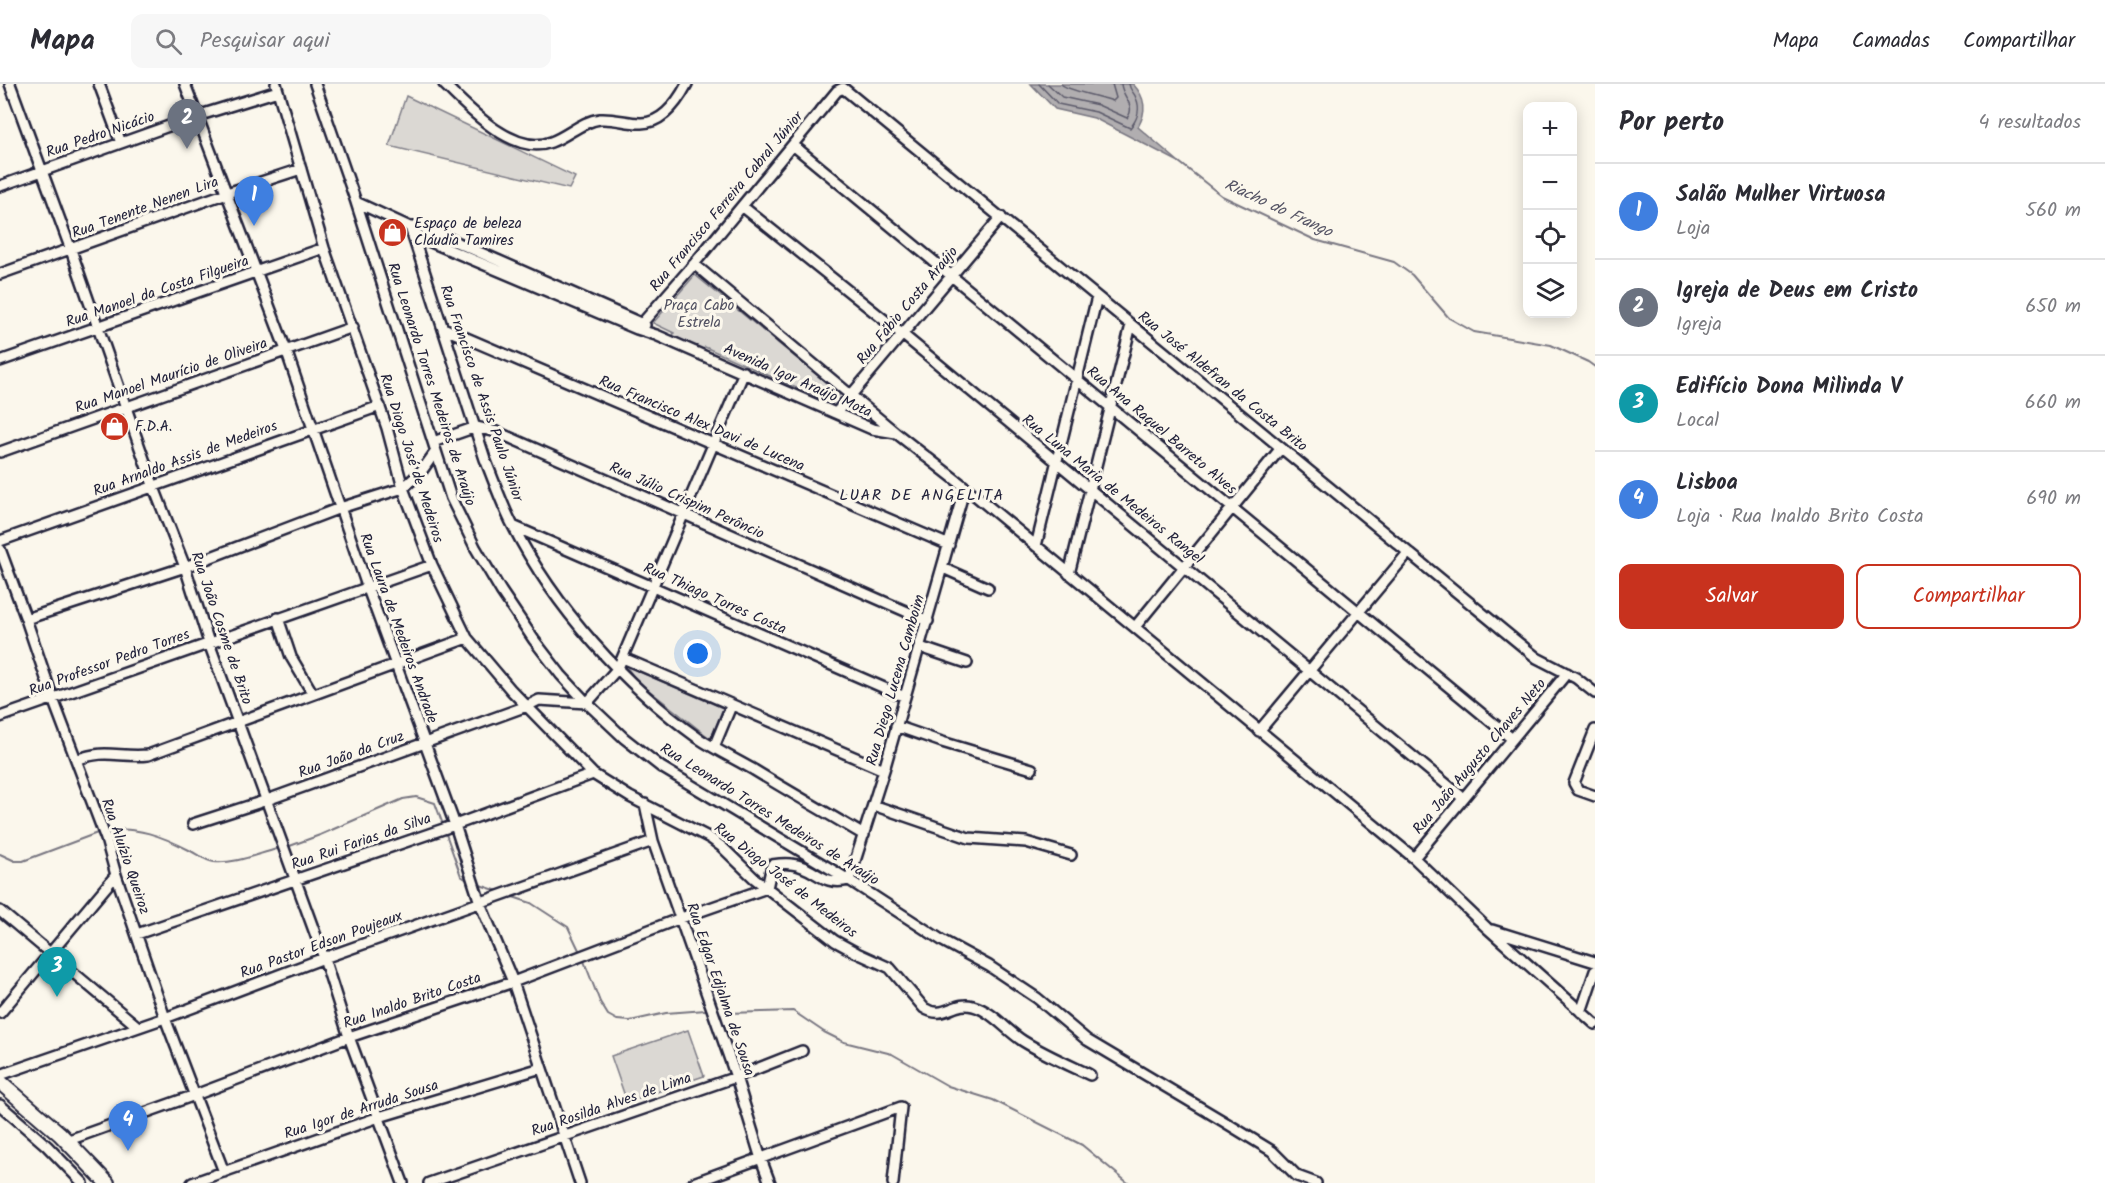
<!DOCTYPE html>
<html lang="pt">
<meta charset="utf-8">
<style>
:root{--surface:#fff;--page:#f7f7f7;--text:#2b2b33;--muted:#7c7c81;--line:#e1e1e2;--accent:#c8321e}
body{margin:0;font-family:Kalam,sans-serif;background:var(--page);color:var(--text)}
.controls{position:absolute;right:18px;top:18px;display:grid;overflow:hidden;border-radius:12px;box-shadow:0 3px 15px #0003}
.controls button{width:54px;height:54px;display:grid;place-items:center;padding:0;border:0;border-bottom:2px solid var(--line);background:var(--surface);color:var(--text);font:30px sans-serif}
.you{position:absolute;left:698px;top:570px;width:21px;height:21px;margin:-15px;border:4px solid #fff;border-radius:50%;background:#1a73e8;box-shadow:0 0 0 9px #1a73e833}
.badge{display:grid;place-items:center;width:39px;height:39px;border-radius:50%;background:var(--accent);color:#fff;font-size:20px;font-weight:700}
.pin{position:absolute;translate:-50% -50px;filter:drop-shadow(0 2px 3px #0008)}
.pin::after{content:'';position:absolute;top:32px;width:21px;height:18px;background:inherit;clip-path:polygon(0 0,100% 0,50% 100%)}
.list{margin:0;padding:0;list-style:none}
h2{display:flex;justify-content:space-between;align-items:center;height:78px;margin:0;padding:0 24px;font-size:26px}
h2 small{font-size:20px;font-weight:400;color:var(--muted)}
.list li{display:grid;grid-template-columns:39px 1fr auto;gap:18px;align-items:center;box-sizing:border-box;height:96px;padding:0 24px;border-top:2px solid var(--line)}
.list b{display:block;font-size:22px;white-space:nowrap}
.list p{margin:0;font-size:20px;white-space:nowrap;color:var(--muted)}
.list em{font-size:20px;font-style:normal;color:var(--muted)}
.actions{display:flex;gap:12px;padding:18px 24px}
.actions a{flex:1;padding:14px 0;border:2px solid var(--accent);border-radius:12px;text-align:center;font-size:21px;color:var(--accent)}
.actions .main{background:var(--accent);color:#fff}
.icon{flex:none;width:33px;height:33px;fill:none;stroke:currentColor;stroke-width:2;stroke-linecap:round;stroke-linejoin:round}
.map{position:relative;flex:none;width:1595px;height:1099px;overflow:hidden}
header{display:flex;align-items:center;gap:36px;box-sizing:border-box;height:84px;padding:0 30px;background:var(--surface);border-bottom:2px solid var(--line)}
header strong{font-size:28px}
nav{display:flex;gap:33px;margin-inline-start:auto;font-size:21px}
.search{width:420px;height:54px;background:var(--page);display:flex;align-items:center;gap:15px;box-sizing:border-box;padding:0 21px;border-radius:12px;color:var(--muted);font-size:22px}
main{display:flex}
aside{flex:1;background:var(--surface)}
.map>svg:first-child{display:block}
.green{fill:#dbd8d3;stroke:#7e7d87;stroke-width:1.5}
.water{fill:#b1aeb0;stroke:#787681;stroke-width:1.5}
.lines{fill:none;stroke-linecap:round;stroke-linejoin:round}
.shore{stroke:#5b5a6a;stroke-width:1.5}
.stream{stroke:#787681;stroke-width:2}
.street-casing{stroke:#22223b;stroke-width:14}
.primary-casing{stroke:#22223b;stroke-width:18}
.street{stroke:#fbf7ec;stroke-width:9}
.primary{stroke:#fbf7ec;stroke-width:14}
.labels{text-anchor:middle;stroke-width:6;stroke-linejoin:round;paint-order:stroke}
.street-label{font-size:15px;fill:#22223b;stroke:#fbf7ec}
.poi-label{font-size:15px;fill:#22223b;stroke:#fbf7ec;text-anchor:start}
.park-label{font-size:15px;fill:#505061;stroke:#fbf7ec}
.water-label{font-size:16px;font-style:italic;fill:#545364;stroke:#fbf7ec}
.neighbourhood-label{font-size:16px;letter-spacing:1.5px;fill:#22223b;stroke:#fbf7ec}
</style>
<header>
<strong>Mapa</strong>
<div class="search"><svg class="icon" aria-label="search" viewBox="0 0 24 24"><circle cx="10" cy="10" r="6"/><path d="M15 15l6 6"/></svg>Pesquisar aqui</div>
<nav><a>Mapa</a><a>Camadas</a><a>Compartilhar</a></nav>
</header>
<main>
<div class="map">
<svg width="1595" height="1099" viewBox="0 0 1595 1099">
<rect width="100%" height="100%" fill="#fbf7ec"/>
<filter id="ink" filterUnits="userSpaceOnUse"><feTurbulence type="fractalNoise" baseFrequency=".0167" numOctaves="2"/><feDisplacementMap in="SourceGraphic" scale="12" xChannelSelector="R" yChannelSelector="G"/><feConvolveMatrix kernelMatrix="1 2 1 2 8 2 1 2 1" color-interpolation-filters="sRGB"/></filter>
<g filter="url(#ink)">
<!-- green -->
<path class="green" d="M406,12L575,93L569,105L389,62Z
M695,191L840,310L832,320L705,263L702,268L672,255L674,249L653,239Z
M626,582L723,624L711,655L636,596Z
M688,946L704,992L627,1018L611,972Z"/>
<!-- water -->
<path class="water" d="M1031,0H1133C1146,14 1147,27 1138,43L1179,78L1094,34L1055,25Z"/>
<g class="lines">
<!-- shore -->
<path class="shore" d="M1039,0L1058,20L1096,28L1130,44C1137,36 1141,25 1136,14C1134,8 1130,7 1129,0
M1048,0L1062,13L1098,21L1127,34C1137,22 1122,13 1121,0
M1061,0C1068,7 1099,12 1113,17L1116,14L1112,0"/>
<!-- stream -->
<path class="stream" d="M1179,78L1222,112L1315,156L1394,178L1412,191L1449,234L1474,248L1551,261L1588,278L1595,283
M106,747C135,741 164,753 189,766C197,770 206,777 214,778C235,780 257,770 277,765
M446,750L461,792L470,798
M287,763L320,751L403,715L416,713L435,719L442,738
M0,770L15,777H23L100,748
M480,801L498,807
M513,813L531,819L568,843L579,866
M584,877L600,918L608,931L617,936L630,937L666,929L706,926
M727,929L793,927L824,948L844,958L892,970L948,1002L993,1016L1082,1061L1128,1099"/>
<defs>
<path id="street" d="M10,0L71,166L153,401L185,483L209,559L324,874L349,953L403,1099
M99,0L121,59
M185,0L286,266L367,502L455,741L480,819L513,898L580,1099
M276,0L324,164L387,344L403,404L432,481L467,554L511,606L593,690L630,713L710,754L722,763L754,794L835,857L857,869L890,884L924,924C944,937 954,916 973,922C992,927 1006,946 1023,957C1044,970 1067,980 1090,991
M315,0L356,118L451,414L475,463L501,507L534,556L561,591L587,619L624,654L661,683L849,796L943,857L989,882L1037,914L1087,956L1223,1037L1272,1067L1297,1092L1316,1099
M444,0C467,23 514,73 551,58C568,52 582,37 600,35C614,34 627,39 640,39C662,40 678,17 687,0
M793,61L1511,654
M0,102L197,32L278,7
M356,118L410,143L419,153L637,245L656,251L872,345L896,349
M742,122L902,250L1463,714
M410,143L485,375C494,397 502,421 513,442C554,523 625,602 698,654C716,666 735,675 754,686C790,708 827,729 864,751
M410,143H422L645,241
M694,180L896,349L965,403L1414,774L1487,844L1595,940
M0,190L227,109L301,85
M443,244L949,461
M637,245L694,180L837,7L843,4L1537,574L1576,594L1595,609
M0,277L324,164
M836,329L1001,133
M433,358L476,343L497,348L928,537
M0,368L353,243
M513,442L905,613
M0,457L380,322
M1036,462L1097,213
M0,465L26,535L53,615L106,755L116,791L165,934L224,1088
M943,484L988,504
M1069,490L1131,241
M278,534L291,573L313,610
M26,535L185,483L340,424L403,404L421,388L436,367
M1135,543L1281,364
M920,563L967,579
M623,574L884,686
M0,633L432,481
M896,642L942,658L1032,685
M1595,646L1574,699L1578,706L1595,712
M1259,647L1408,469
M714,663L731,622
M76,676C106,664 119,674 148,671L467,554
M645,720L653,757L736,993L761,1075L770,1099
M873,721L969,754L1026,758L1071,771
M193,740L267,716L527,622L539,616L587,619L618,584L744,288
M1414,774L1567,589
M0,827L137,942
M1492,846L1595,878
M137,850L455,741L593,690
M1581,928L1595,887
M0,929L116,791
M0,991L165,934L324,874L653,757
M0,1021L47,1062L83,1099
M66,1057L195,1011L349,953L513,898L681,834L767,804L772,781C778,780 785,779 791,780C815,782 821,803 849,796L884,686L965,403
M192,1099L379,1033L541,984
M429,1099L736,993L802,967
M693,1099L901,1023L893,1099"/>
<path id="primary" d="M0,998L60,1050L107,1099"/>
</defs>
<!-- street casing -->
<use href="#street" class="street-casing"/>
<!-- primary casing -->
<use href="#primary" class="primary-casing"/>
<!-- street -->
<use href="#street" class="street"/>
<!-- primary -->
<use href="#primary" class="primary"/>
</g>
</g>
<!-- icons -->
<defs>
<symbol id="shop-disc" viewBox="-11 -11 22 22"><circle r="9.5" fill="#c8321e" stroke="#fbf7ec"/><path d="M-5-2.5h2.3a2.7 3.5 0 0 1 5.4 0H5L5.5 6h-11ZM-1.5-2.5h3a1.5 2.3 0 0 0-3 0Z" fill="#fff"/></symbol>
</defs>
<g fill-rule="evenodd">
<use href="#shop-disc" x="376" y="132" width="33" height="33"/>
<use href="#shop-disc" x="98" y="326" width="33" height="33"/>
</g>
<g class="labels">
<!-- street labels -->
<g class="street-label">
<text transform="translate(100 50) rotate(-19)" y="5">Rua Pedro Nicácio</text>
<text transform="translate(726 117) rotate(-50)" y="5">Rua Francisco Ferreira Cabral Júnior</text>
<text transform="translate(145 123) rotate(-20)" y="5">Rua Tenente Nenen Lira</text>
<text transform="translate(157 207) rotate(-19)" y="5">Rua Manoel da Costa Filgueira</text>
<text transform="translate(907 221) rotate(-50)" y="5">Rua Fábio Costa Araújo</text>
<text transform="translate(171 291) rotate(-19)" y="5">Rua Manoel Maurício de Oliveira</text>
<text transform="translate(798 296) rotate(24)" y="5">Avenida Igor Araújo Mota</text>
<text transform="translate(1223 297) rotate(39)" y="5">Rua José Aldefran da Costa Brito</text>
<text transform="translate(432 300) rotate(72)" y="5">Rua Leonardo Torres Medeiros de Araújo</text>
<text transform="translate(482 309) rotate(71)" y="5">Rua Francisco de Assis Paulo Júnior</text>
<text transform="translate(702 339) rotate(23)" y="5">Rua Francisco Alex Davi de Lucena</text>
<text transform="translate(1162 346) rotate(40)" y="5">Rua Ana Raquel Barreto Alves</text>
<text transform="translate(185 374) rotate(-20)" y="5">Rua Arnaldo Assis de Medeiros</text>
<text transform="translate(412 374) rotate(72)" y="5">Rua Diogo José de Medeiros</text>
<text transform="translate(1113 405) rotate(39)" y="5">Rua Luna Maria de Medeiros Rangel</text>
<text transform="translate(687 416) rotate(24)" y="5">Rua Júlio Crispim Perôncio</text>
<text transform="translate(715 514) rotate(24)" y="5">Rua Thiago Torres Costa</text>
<text transform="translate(222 544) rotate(71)" y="5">Rua João Cosme de Brito</text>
<text transform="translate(399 544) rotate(70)" y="5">Rua Laura de Medeiros Andrade</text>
<text transform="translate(109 578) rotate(-20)" y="5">Rua Professor Pedro Torres</text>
<text transform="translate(895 596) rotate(-74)" y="5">Rua Diego Lucena Camboim</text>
<text transform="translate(351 670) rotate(-20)" y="5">Rua João da Cruz</text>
<text transform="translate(1479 672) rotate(-50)" y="5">Rua João Augusto Chaves Neto</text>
<text transform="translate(770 730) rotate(32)" y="5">Rua Leonardo Torres Medeiros de Araújo</text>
<text transform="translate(361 757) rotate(-19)" y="5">Rua Rui Farias da Silva</text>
<text transform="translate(126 772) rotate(71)" y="5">Rua Aluízio Queiroz</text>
<text transform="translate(786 796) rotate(38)" y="5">Rua Diogo José de Medeiros</text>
<text transform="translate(321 860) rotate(-20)" y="5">Rua Pastor Edson Poujeaux</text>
<text transform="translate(721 905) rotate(71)" y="5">Rua Edgar Edjalma de Sousa</text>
<text transform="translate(412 916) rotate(-19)" y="5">Rua Inaldo Brito Costa</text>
<text transform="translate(611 1020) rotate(-19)" y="5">Rua Rosilda Alves de Lima</text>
<text transform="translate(361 1025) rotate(-18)" y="5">Rua Igor de Arruda Sousa</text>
</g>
<!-- poi labels -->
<g class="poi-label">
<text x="414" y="144">Espaço de beleza<tspan x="414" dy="17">Cláudia Tamires</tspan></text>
<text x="135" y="347">F.D.A.</text>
</g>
<!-- park labels -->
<g class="park-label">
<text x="699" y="226">Praça Cabo<tspan x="699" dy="17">Estrela</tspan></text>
</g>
<!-- water labels -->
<g class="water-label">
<text transform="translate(1279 123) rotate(25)" y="6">Riacho do Frango</text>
</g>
<!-- neighbourhood labels -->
<g class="neighbourhood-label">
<text x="922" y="416">LUAR DE ANGELITA</text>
</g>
</g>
</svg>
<div class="controls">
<button>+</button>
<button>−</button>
<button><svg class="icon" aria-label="locate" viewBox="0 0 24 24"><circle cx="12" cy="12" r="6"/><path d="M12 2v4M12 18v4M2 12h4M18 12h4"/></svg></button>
<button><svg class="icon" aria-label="layers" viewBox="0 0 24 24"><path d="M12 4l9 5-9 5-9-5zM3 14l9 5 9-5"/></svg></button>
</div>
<div class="you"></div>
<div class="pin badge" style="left:254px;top:142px;background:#3f7fe0">1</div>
<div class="pin badge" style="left:187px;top:65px;background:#6b7280">2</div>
<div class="pin badge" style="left:57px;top:913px;background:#0f9aa8">3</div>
<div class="pin badge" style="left:128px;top:1067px;background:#3f7fe0">4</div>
</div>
<aside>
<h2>Por perto<small>4 resultados</small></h2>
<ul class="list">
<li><span class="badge" style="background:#3f7fe0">1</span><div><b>Salão Mulher Virtuosa</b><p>Loja</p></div><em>560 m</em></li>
<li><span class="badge" style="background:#6b7280">2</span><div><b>Igreja de Deus em Cristo</b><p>Igreja</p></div><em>650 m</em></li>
<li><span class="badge" style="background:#0f9aa8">3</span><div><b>Edifício Dona Milinda V</b><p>Local</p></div><em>660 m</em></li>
<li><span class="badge" style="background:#3f7fe0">4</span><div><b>Lisboa</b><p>Loja · Rua Inaldo Brito Costa</p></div><em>690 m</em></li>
</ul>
<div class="actions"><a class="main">Salvar</a><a>Compartilhar</a></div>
</aside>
</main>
